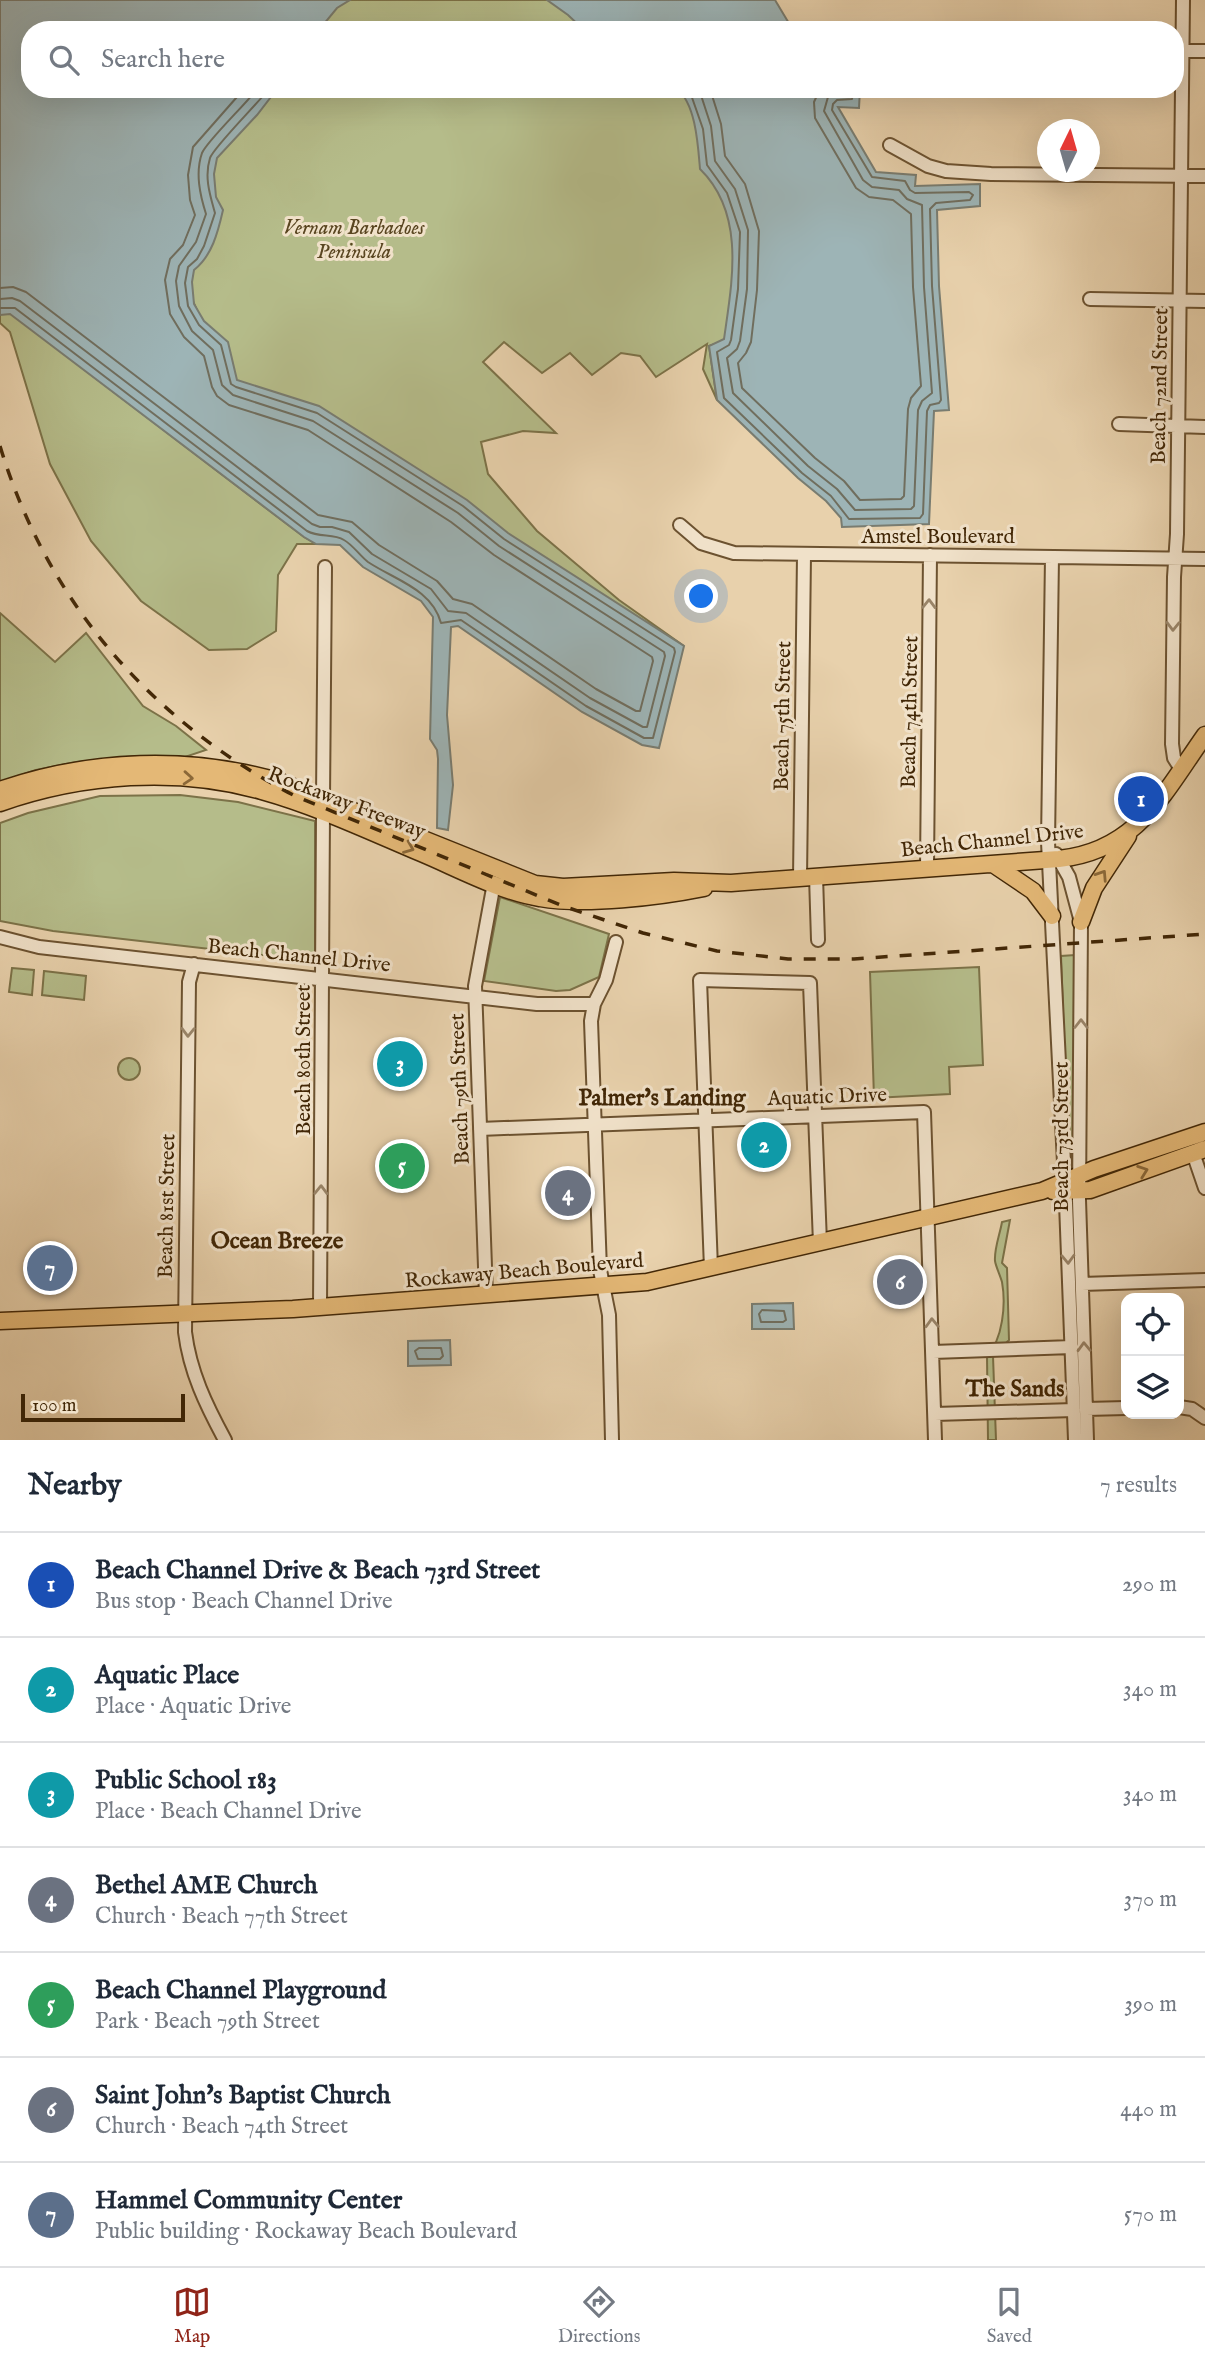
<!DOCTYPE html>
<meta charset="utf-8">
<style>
:root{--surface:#fff;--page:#f2f2f3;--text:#1f2937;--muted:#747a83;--line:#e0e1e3;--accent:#8f2418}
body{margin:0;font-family:"IM FELL English",serif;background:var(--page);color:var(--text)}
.controls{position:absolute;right:21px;bottom:21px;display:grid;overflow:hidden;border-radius:14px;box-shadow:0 7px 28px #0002}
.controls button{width:63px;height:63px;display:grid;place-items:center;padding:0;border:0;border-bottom:2px solid var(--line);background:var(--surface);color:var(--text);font:35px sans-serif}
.compass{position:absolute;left:1037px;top:119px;width:63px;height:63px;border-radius:50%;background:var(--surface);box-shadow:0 7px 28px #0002;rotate:5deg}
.scale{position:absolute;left:21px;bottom:18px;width:164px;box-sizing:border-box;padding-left:7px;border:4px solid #422706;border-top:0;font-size:19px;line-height:24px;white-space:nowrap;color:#422706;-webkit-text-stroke:5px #f0e1c9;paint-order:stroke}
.you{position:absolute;left:702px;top:597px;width:24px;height:24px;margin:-18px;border:5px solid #fff;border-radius:50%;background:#1a73e8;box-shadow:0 0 0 10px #1a73e833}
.badge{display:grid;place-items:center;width:46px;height:46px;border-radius:50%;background:var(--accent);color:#fff;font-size:23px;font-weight:700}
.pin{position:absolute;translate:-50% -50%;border:4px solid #fff;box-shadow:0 2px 7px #0006}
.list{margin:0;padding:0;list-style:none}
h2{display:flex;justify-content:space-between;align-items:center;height:91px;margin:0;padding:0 28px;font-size:30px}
h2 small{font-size:23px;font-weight:400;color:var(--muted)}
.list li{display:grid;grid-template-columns:46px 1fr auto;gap:21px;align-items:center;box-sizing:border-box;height:105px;padding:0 28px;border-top:2px solid var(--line)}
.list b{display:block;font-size:26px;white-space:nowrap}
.list p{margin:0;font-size:23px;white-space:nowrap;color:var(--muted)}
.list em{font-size:23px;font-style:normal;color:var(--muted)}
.icon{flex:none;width:38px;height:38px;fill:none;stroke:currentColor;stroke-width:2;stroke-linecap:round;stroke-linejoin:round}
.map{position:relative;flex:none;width:1205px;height:1440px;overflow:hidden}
.search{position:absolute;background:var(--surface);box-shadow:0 7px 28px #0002;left:21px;right:21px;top:21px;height:77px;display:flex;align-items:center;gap:18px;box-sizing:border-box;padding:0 24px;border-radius:28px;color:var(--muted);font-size:26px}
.sheet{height:826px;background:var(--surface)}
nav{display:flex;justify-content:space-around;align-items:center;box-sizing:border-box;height:98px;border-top:2px solid var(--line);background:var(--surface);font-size:19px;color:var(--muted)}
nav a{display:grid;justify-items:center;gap:4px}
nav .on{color:var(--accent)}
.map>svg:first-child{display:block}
.green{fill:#b5bc8a;stroke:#7c7248;stroke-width:2}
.water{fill:#9db4b6;stroke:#797c70;stroke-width:2}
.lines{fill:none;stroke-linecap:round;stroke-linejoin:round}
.shore{stroke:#706e5e;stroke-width:2}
.minor-casing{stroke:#6c5230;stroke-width:16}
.major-casing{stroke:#422706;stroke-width:19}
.minor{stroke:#f0e1c9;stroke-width:12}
.major{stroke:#e4b876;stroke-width:16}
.rail{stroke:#422706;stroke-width:3.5;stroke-dasharray:12 12;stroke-linecap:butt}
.oneway{stroke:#998468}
.oneway2{stroke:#8b6838}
.labels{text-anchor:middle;stroke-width:6;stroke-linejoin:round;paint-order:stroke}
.park-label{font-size:21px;font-style:italic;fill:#594520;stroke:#f0e1c9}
.street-label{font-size:21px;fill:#422706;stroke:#f0e1c9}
.neighbourhood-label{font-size:23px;font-weight:bold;fill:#422706;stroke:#f0e1c9}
</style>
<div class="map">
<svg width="1205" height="1440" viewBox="0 0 1205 1440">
<rect width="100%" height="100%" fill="#e8d1ac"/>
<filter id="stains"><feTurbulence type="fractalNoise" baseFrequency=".00286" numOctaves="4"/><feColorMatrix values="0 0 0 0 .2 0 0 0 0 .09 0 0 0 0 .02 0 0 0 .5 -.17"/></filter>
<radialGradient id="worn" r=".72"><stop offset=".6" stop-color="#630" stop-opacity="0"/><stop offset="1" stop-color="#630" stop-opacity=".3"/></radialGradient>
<!-- green -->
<path class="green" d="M333,0H560L595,30H302Z
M262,89H693L737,203L730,339L709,346L717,400L703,369L707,344L656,377L640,356L621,353L592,375L570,353L542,373L504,342L483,362L556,433L523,431L481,442L488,474L537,531L619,600L684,646L650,624L234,392L178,268L199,173Z
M0,313H10L304,537L316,544H297L278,575L276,631L247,649L209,650L141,601L91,541L50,464L10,332L0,323Z
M0,613L55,662L86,633L143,706L176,726L206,750L182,758L136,756L76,762L36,770L0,782Z
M180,795L238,802L315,821V961L53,931L0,921V823L28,813L100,796Z
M500,897L609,934L599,977L570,990L556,991L484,981Z
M1075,955V1153L1068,1152L1061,956Z
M979,967L983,1065L949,1067L950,1094L874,1098L870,972Z
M12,968L34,970L32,995L9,992Z
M44,971L86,976L84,1000L42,995Z
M118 1069a11 11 0 1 1 22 0a11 11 0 1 1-22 0Z
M1010,1220L1002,1263L1007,1268L1009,1340L993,1356L996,1440H988L987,1356C1003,1339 1006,1304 1002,1282C1000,1275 996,1267 995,1261C994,1249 1000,1234 1002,1222Z"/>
<!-- water -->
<path class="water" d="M0,0H350L337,8L319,30H30V89H277L257,115L217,158L214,174L216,197L223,210C218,232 212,256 194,270L192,282L194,304L204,321L228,342L237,380L319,406L467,500L508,533L684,646L659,748L642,745L582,712L458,626L451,627L447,715L453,785L448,830L437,828L438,759L437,750L430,739L433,617L421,601L363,567L340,545L316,544L304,537L10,314L0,315Z
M547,0H775L793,30H584L568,15Z
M677,89H860L859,108L838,107L876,172L916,175L915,186L980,184V206L937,210L939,286L949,410L934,411L929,524L842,527L841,518L826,501L798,478L717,400L709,346L724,339C732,282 746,214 700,169C698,146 696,104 677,89Z
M793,1303L794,1329H752V1304Z
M450,1340L451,1365L408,1366V1341Z"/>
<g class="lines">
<!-- shore -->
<path class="shore" d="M689,89L703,129L707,165L727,193L740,232L738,289L731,340L729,345L717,352L724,398L802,473L831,496L849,519L920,518L923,514L927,411L930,405L939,403L941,400L932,286L930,209L936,203L970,200L973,195L969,192L915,193L910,190L905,181L872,177L832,110L833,104L837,100L852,99L853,89
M699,89L711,126L715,161L735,189L748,230L747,289L740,341L737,349L727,358L733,393L808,466L837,489L855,510L911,509L914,506L918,410L922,401L932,393L924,287L922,205L907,199L899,190L872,187L863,180L824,111L828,97L844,89
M710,89L721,124L725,156L745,184L759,231L757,290L751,342L746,353L738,363L742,388L815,458L844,481L860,500L901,499L904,496L908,409L911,398L921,386L913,287L911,214L893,200L869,197L856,188L815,118L814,102L820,89
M0,288L13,287L26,292L318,515L352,522L379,545L437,581L453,599L472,604L596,689L636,711H640L653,661L652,657L494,555L451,522L308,430L229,405L217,396L212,387L204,356L184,337L170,314L165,280L170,259L183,245L195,215L190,200L188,175L193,147L244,89
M0,299L12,298L20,301L312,524L320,527H332L349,532L372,554L431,589L448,611L466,613L590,698L643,727H647L665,656L664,652L499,546L458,513L313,421L233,395L222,385L213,350L192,331L179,306L176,281L179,266L196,242L206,214C200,195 195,173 202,153C207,141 246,104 257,89
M0,308H15L307,531C320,538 333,533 344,540C353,545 360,556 368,562C395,580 432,589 441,623L461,620L586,706L644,738H653L675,652L674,648L504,539L463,506L317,413L236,387L231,384L221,345L199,325L188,306L185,283L188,267L197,259L204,246L215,213C210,195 204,177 210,158C213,148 258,103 269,89
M762,1310L784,1311L786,1320L783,1322H761L759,1314Z
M419,1348H441L443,1356L440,1359H418L415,1351Z"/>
<defs>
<path id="minor" d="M1177,51H1205
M890,145L928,166L946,171L991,174L1205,176
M1090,299L1205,301
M1119,424L1205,427
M680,525L701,543L734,553L1205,559
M1052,557L1048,842L1066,1203L1075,1440
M1181,769L1174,758L1172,744L1174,577L1177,534L1183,0
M323,798L325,567
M1056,854L1069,877L1081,922L1079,1200L1087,1440
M927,868L930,555
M816,876L818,940
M800,878L804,555
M0,937L39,947L537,1004H594
M194,964L189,982L185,1332C190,1372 206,1405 225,1440
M480,1129L924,1112L935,1440
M1193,1153L1205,1188
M711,1268L700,980L810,983L820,1243
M1082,1284L1205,1280
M486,1295L475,986L494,883
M320,1307L323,813
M933,1352L1072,1347
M1179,1407L1192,1409L1205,1418
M1086,1409L1126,1408
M935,1414L1074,1410
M612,1440L609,1315L600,1270L591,1021L594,1004L606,980L616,942"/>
<path id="major" d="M0,790C90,759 190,755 281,782L535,884L563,887L674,881L731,883L1059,859C1137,851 1164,793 1205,735
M0,803C83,774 177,767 262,791C316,806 369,831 421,853C457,868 501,892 540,898C585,906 659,897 704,888
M993,864L1033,891L1052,916
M1081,922L1094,888L1128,836
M1053,1191L1090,1190L1205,1149
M0,1321L293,1309L647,1282L1042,1191L1094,1169L1205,1132"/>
</defs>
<!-- minor casing -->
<use href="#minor" class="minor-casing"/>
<!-- major casing -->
<use href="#major" class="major-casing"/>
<!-- minor -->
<use href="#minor" class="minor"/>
<!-- major -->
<use href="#major" class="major"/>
<!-- rail -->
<path class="rail" d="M0,446C47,602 151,721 295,796L563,906L643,933L717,951L788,959H854L1205,934"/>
</g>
<!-- one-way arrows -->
<defs><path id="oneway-chevron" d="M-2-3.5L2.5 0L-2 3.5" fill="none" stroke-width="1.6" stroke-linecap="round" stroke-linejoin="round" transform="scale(1.75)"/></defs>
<g class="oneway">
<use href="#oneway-chevron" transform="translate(929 604) rotate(-89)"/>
<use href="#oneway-chevron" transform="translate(1173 626) rotate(91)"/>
<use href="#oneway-chevron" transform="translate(1081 1024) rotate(-90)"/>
<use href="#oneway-chevron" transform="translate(188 1032) rotate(91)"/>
<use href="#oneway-chevron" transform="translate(321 1190) rotate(-89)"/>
<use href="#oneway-chevron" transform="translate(1068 1259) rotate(88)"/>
<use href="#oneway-chevron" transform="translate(932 1323) rotate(-92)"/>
<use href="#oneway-chevron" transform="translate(1084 1347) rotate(-92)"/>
</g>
<g class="oneway2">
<use href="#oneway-chevron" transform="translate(188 778) rotate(4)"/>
<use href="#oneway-chevron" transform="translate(409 848) rotate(22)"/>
<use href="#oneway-chevron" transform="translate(1102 875) rotate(-57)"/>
<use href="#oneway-chevron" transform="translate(1143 1171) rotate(-20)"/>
</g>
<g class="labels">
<!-- park labels -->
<g class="park-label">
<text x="354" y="234">Vernam Barbadoes<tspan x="354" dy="24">Peninsula</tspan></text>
</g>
<!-- street labels -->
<g class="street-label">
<text transform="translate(1159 386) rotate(-89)" y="7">Beach 72nd Street</text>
<text x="938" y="543">Amstel Boulevard</text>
<text transform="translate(909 712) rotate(-89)" y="7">Beach 74th Street</text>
<text transform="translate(782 716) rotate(-89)" y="7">Beach 75th Street</text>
<text transform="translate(347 802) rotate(21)" y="7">Rockaway Freeway</text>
<text transform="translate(992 840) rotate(-6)" y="7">Beach Channel Drive</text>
<text transform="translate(299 955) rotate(6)" y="7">Beach Channel Drive</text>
<text transform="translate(303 1060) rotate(-90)" y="7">Beach 80th Street</text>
<text transform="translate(459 1089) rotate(-92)" y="7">Beach 79th Street</text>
<text transform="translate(827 1096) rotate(-2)" y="7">Aquatic Drive</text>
<text transform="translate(1061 1137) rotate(-90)" y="7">Beach 73rd Street</text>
<text transform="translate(166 1206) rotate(-89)" y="7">Beach 81st Street</text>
<text transform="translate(524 1270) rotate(-5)" y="7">Rockaway Beach Boulevard</text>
</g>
<!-- neighbourhood labels -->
<g class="neighbourhood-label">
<text x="662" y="1105">Palmer's Landing</text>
<text x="277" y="1248">Ocean Breeze</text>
<text x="1015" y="1396">The Sands</text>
</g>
</g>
<rect width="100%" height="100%" filter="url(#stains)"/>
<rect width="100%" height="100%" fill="url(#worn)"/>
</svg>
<div class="controls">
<button><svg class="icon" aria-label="locate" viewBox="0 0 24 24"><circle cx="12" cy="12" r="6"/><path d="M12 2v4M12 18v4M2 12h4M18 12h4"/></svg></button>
<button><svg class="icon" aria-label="layers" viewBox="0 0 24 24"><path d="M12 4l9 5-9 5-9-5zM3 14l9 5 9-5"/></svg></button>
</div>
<svg class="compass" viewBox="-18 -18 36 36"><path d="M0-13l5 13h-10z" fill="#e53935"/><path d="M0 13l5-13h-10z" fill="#747a83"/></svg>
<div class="scale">100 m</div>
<div class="you"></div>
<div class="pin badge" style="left:1141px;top:799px;background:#1a4fb4">1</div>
<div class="pin badge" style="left:764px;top:1145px;background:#0f9aa8">2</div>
<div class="pin badge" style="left:400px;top:1064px;background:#0f9aa8">3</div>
<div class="pin badge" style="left:568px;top:1193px;background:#6b7280">4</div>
<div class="pin badge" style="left:402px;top:1166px;background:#2e9e5b">5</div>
<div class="pin badge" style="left:900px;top:1282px;background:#6b7280">6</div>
<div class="pin badge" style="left:50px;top:1268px;background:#5c6f8a">7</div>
<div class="search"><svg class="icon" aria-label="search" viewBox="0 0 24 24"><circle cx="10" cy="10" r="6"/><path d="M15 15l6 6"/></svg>Search here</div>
</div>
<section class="sheet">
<h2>Nearby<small>7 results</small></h2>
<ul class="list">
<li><span class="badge" style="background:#1a4fb4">1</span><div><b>Beach Channel Drive &amp; Beach 73rd Street</b><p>Bus stop · Beach Channel Drive</p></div><em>290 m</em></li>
<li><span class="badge" style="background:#0f9aa8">2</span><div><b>Aquatic Place</b><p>Place · Aquatic Drive</p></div><em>340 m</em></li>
<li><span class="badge" style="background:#0f9aa8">3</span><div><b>Public School 183</b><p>Place · Beach Channel Drive</p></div><em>340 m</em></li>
<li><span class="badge" style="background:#6b7280">4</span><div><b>Bethel AME Church</b><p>Church · Beach 77th Street</p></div><em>370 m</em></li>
<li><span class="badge" style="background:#2e9e5b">5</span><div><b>Beach Channel Playground</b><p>Park · Beach 79th Street</p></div><em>390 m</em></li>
<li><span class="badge" style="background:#6b7280">6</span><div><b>Saint John's Baptist Church</b><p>Church · Beach 74th Street</p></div><em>440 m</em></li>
<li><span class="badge" style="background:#5c6f8a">7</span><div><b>Hammel Community Center</b><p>Public building · Rockaway Beach Boulevard</p></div><em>570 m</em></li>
</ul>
</section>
<nav>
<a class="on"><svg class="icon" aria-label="map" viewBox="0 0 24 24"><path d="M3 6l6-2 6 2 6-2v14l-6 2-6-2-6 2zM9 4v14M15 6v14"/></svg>Map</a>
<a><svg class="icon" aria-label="directions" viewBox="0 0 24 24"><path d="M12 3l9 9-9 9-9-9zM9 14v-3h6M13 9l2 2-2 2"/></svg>Directions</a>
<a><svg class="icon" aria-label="saved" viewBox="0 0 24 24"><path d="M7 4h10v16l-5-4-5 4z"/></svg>Saved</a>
</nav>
